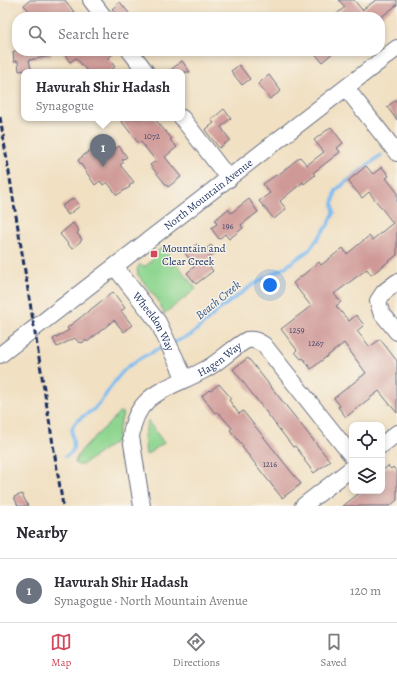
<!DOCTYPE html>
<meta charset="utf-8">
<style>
:root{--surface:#fff;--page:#f2f2f3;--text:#2b2b33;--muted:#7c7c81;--line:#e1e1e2;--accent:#d1495b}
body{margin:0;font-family:Alegreya,serif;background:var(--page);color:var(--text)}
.controls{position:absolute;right:12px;bottom:12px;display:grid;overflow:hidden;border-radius:8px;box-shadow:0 2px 6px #0003}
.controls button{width:36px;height:36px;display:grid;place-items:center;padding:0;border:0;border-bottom:1px solid var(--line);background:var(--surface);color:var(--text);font:20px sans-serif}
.you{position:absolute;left:270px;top:285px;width:14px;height:14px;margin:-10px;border:3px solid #fff;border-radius:50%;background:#1a73e8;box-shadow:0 0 0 6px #1a73e833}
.badge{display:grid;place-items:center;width:26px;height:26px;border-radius:50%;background:var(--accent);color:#fff;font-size:13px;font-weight:700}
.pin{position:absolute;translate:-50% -33px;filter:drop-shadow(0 1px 2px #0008)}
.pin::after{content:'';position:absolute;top:21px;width:14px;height:12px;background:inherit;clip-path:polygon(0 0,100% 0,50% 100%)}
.popup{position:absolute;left:21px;top:69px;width:164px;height:52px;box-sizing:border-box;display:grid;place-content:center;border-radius:8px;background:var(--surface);filter:drop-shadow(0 1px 3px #0005);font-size:13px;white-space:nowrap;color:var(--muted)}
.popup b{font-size:15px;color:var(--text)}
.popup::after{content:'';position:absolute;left:50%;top:100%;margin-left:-8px;border:8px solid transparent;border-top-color:var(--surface)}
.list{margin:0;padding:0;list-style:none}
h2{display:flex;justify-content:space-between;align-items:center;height:52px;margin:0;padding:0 16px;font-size:17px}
h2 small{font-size:13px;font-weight:400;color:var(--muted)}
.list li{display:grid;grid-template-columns:26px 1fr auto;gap:12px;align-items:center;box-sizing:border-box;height:64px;padding:0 16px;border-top:1px solid var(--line)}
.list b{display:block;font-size:15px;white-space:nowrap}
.list p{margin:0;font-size:13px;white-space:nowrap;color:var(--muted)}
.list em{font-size:13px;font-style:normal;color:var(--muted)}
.icon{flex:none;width:22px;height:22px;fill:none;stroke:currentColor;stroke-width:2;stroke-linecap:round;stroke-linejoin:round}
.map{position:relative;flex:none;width:397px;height:506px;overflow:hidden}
.search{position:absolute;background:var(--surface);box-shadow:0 2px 6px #0003;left:12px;right:12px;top:12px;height:44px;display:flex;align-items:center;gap:10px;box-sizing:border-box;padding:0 14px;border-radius:16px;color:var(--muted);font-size:15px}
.sheet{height:116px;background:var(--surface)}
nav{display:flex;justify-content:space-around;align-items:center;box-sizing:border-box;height:56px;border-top:1px solid var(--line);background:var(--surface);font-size:11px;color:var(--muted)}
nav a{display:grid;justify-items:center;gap:2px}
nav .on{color:var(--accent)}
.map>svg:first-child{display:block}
.green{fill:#8ed690;stroke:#548277}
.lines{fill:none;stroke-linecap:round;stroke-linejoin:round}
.stream{stroke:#7cbcf1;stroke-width:3.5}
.building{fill:#cf9997}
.minor-casing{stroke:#666d81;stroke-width:18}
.minor{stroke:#fff;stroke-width:16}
.rail{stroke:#1b2f5e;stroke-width:3;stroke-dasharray:6 3;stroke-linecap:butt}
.poi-dot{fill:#d1495b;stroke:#f7f3e8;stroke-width:1.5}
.labels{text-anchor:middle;stroke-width:3;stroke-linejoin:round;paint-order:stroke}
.number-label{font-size:9px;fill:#484a6c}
.street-label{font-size:11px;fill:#1b2f5e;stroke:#f7f3e8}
.poi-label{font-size:11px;fill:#1b2f5e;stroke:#f7f3e8;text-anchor:start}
.water-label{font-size:12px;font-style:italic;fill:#335283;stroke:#f7f3e8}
</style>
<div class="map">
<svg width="397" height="506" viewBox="0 0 397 506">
<rect width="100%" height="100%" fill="#f7f3e8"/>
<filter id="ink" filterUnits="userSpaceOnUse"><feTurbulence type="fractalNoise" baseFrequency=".025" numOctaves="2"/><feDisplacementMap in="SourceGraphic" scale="8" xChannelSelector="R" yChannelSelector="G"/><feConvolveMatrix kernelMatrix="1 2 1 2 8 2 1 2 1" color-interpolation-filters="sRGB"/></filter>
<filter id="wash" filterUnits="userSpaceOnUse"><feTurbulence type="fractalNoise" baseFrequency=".012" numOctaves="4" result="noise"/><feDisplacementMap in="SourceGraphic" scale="16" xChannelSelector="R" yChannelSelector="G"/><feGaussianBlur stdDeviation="0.9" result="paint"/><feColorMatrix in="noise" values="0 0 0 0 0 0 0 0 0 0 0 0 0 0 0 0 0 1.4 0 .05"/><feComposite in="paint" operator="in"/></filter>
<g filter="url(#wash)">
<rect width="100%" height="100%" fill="#f1e0c2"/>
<!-- green -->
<path class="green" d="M163,247L169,255L166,261L170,266L177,264L196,289L164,314L158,300L138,275L137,269L140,264L143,267C149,265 152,259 157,255L156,252Z
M119,412L123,413L118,431V440L82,465H77L75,463C78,446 110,427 119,412Z
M148,421L164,443L146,455L144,436Z"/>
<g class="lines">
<!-- stream -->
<path class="stream" d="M173,343L191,335L221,308L254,284L285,267L309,250L328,225L334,213L333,204L336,190L381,155
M66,456C82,449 66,434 75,423C81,416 91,413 97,406C105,397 111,386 119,376C131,361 148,354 165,346"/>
</g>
<g id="blocks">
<!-- building -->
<path class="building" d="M30,0H65L78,17H46L43,12L37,17H34L24,5Z
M339,0H354L362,10L376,0H397V5L381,17H333L345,7Z
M120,2L132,17H119L112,9Z
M14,51H51V56L29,60L31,69L19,71L18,61L14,62L13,52Z
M62,51H116L108,58L115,67L108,72H88L76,58L70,62Z
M313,51H335L322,62Z
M182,61L190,72H168Z
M239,65L250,79L242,85L231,71Z
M269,75L281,91L270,99L258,84Z
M397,99V120L387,107Z
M224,109L231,118L221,127L230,140L219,148L205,130L214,123L211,120Z
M119,118H154L172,139L170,140L177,147L165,157L181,177L168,187L150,165L156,161L141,142L139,144Z
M331,127L343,143L337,148L340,152L313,173L315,175L304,184L303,182L280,201L286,209L274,219L259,201L270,193L263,184L276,175L277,176L300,157L307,165L324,152L314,140Z
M104,139L114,150L119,146L127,157L122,160L124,162L120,165L134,182L129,186L130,187L117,195L107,182L103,185L100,181L95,185L78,160Z
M366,166L373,174L382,167L389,176L386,178L397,192V255L371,275L367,269L334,294L341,302L336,306L349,321L356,315L364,325L357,331L370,347L380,339L397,361V413L379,391L346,417L338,407L340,406L334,398L366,373L344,343L311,369L303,358L301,359L295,352L297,350L281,329L311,306L293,283L319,262L321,265L343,248L347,254L369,236L372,240L393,223L369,192L362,198L348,181Z
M74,198L80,206L68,215L62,206Z
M249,199L258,212L241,225L243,228L229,239L225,234L219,239L211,228L217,224L215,220L228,209L231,213Z
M73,223L79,231L77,233L82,240L72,249L60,234Z
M197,244L204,251L211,245L217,252L205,261L213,271L196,284L187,273L195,266L185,253Z
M113,292L125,308L121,311L132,325L124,332L114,320L87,342L86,340L82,343L81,342L79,343L75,338L57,347L53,339L69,330L67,328Z
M248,358L330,461L314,473L304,460L305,459L295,446L293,447L233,369Z
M219,384L231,398L229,400L239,414L243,411L301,484L282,498L242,447L243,446L230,430L232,428L218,412L215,413L202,396L209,390L210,391Z
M388,466L391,469L393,467L397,472V500L390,506H343L362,491H382V471Z
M22,494L28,506H18L14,497Z"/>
</g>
</g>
<g filter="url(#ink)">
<use href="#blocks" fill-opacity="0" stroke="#666d81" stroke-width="1"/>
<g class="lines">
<defs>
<g id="minor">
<path d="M91,0L104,17"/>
<path d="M130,51L146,72"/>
<path d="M346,88L397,153"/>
<path d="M182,118L229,179"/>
<path id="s1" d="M115,267L158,322L185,379"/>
<path d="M397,282L384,292L378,301L381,312L397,332"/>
<path id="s2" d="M0,355L397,48"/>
<path d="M382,445L397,433"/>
<path id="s3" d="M142,506L131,437C135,391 173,388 206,369C221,361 232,348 247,340C254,339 258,341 264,345L352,456"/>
<path d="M303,506L352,468"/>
</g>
</defs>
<!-- minor casing -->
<use href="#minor" class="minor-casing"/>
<!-- minor -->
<use href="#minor" class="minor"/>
<!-- rail -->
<path class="rail" d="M0,117L63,506"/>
</g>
</g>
<!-- markers -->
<rect class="poi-dot" x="150" y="250" width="8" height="8" rx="2"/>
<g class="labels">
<!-- number labels -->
<g class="number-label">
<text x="152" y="139">1072</text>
<text x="228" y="229">196</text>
<text x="297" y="333">1259</text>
<text x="316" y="346">1267</text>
<text x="270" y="467">1216</text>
</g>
<!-- street labels -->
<g class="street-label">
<text dy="4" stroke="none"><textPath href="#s2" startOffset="263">North Mountain Avenue</textPath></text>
<text dy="4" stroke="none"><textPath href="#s1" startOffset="67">Wheeldon Way</textPath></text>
<text dy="4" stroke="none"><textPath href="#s3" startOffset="194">Hagen Way</textPath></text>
</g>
<!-- poi labels -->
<g class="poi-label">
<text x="162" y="252">Mountain and<tspan x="162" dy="13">Clear Creek</tspan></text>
</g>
<!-- water labels -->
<g class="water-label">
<text transform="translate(218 300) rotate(-39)" y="4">Beach Creek</text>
</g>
</g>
</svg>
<div class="controls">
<button><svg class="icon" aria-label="locate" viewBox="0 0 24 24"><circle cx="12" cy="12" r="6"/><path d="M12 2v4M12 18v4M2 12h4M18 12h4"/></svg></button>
<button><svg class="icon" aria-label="layers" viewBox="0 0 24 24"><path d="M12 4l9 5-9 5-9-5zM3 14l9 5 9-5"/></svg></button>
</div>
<div class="you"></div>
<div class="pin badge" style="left:103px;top:167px;background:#6b7280">1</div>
<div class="popup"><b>Havurah Shir Hadash</b>Synagogue</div>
<div class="search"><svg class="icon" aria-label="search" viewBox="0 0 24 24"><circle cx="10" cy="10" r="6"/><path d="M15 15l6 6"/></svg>Search here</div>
</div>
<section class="sheet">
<h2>Nearby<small></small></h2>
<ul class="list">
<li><span class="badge" style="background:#6b7280">1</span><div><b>Havurah Shir Hadash</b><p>Synagogue · North Mountain Avenue</p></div><em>120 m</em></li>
</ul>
</section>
<nav>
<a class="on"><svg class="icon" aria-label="map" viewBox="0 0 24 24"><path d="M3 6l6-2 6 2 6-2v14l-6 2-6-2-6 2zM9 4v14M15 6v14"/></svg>Map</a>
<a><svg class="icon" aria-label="directions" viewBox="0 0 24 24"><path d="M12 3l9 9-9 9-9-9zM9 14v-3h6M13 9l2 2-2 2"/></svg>Directions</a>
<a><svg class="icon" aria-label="saved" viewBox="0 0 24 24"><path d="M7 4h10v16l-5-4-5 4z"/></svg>Saved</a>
</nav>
